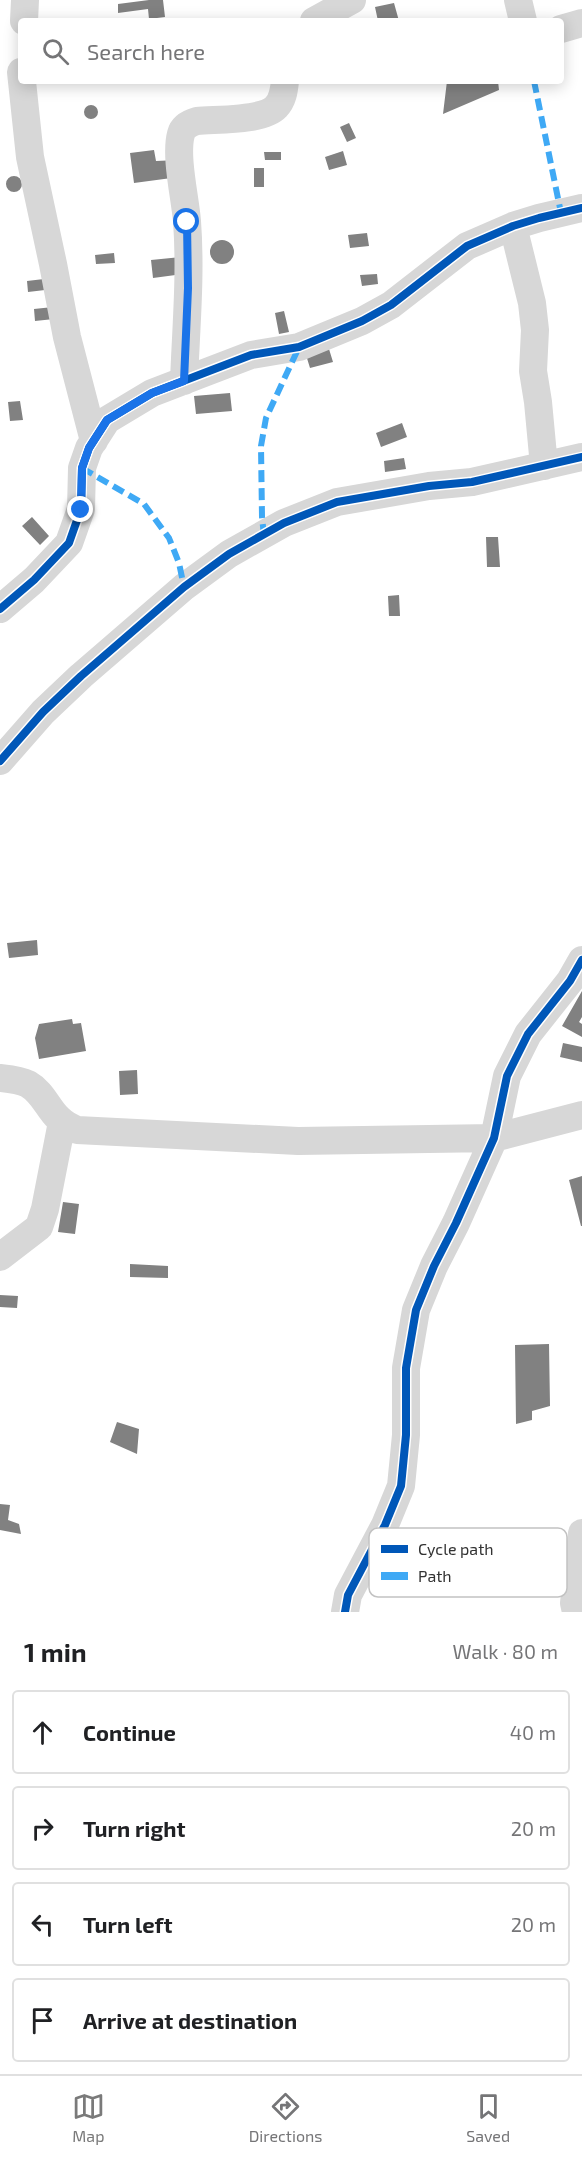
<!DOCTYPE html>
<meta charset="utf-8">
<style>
:root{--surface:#fff;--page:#f2f2f2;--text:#202124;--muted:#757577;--line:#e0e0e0;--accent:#7a7a7a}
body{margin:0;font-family:"Exo 2",sans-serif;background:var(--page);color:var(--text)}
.stop{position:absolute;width:18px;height:18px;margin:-14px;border:4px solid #1a73e8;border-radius:50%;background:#fff}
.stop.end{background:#1a73e8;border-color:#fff;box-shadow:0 2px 6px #0008}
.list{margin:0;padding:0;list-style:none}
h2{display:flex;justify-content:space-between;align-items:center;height:78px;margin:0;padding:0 24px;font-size:26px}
h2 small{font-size:20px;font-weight:400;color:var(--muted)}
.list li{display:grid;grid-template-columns:39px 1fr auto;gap:18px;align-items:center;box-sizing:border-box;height:84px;margin:0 12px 12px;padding:0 12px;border:2px solid var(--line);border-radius:6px}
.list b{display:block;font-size:22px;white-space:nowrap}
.list em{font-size:20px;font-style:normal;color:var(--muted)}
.icon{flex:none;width:33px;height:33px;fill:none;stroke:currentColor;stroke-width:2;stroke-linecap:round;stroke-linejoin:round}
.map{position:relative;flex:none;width:582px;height:1612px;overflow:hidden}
.search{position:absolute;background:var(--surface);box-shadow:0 3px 15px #0003;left:18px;right:18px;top:18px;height:66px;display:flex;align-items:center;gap:15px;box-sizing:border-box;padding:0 21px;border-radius:6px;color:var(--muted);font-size:22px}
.sheet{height:462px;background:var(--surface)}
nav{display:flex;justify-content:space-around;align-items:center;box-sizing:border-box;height:84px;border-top:2px solid var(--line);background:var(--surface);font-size:16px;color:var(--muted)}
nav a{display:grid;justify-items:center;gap:3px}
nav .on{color:var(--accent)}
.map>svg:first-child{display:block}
.building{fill:#818181}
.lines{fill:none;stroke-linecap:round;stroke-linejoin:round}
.minor{stroke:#d7d7d7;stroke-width:28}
.quiet{stroke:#3fa9f5;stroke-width:6;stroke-dasharray:12 6;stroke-linecap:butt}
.cycleway-casing{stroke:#fff;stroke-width:11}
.cycleway{stroke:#0057b8;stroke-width:8}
.route{stroke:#1a73e8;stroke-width:8}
.key{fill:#fff;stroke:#c2c2c2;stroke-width:1.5}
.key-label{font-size:16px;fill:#333}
</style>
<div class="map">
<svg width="582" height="1612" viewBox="0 0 582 1612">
<rect width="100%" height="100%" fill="#fff"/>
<!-- building -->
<path class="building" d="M149,0H163L165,17L149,19L148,9L118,13V4Z
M394,3L399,21H378L375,7Z
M447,81H498L499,90L443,114Z
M84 112a7 7 0 1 1 14 0a7 7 0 1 1-14 0Z
M349,123L356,138L347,142L340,127Z
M154,150L156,161L178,160L179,177L134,183L130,153Z
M343,151L347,165L329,170L325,157Z
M264,152H281V160H265Z
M254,168H264V187H254Z
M6 184a8 8 0 1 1 16 0a8 8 0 1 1-16 0Z
M367,233L369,246L350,248L348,235Z
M210 252a12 12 0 1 1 24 0a12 12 0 1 1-24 0Z
M114,253L115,263L96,264L95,255Z
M181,257L183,274L153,278L151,260Z
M377,274L378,284L362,286L360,275Z
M44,279L45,290L28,292L27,281Z
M53,307L54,319L35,321L34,309Z
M284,311L289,332L279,334L275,313Z
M329,349L333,362L310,368L306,355Z
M230,393L232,411L196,414L194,396Z
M20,401L23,420L10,421L8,402Z
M402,423L407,437L381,447L376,433Z
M404,458L406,469L385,472L384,461Z
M32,517L49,536L40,545L22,526Z
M486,537H498L500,567H487Z
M399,595L400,616H389L388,596Z
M37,940L38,955L9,958L7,943Z
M582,991V1017L579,1022L582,1024V1037L562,1026Z
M72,1019L73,1024L81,1023L86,1051L39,1059L35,1038L39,1024Z
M563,1043L582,1047V1062L560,1057Z
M137,1070L138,1094L120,1095L119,1071Z
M582,1176V1226H581L569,1180Z
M63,1202L79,1204L75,1234L58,1232Z
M130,1264L168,1266V1278L130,1277Z
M0,1295L18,1296L17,1308L0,1307Z
M549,1344L550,1406L532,1411V1420L516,1424L515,1345Z
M117,1422L139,1429L137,1454L110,1442Z
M0,1504L10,1505L8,1520L19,1524L21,1534L0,1530Z"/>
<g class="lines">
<!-- minor -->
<path class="minor" d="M518,0L523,21
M24,21L25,0
M314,21L352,0
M561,29L582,23
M21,72L30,157L53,264L67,337L94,441
M513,226L532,303L535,330L533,371L538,402L544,466
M184,381C186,328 191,274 187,221C185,197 175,156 181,134C183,126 190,123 197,121C216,119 263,121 276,107C283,100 284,90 285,81
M0,609L34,580L69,543L81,509L82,468L89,448L107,420L152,393L204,373L251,355L299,347L362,321L391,305L467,246L513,226L539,218L582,208
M0,761L43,712L81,676L184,587L229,554L284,523L337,502L429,486L472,482L582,457
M0,1078C9,1079 20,1080 28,1084C49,1096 48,1119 77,1130L298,1141L494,1138L582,1115
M0,1257L39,1227L45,1209L62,1122
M345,1612L348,1595L385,1525L401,1486L406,1435V1368L416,1310L434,1266L456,1223L494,1138L507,1076L528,1034L570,981L582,960
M576,1612L574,1603L582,1533"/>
<!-- quiet -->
<path class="quiet" d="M534,81L561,213
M82,468L144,504L169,538L179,563L184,587
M264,536L262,517L261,446L266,418L299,347"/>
<defs>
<path id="cycleway" d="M0,609L34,580L69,543L81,509L82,468L89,448L107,420L152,393L204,373L251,355L299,347L362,321L391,305L467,246L513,226L539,218L582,208
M0,761L43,712L81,676L184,587L229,554L284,523L337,502L429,486L472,482L582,457
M345,1612L348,1595L385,1525L401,1486L406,1435V1368L416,1310L434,1266L456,1223L494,1138L507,1076L528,1034L570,981L582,960"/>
</defs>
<!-- cycleway casing -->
<use href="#cycleway" class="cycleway-casing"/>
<!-- cycleway -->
<use href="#cycleway" class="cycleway"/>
</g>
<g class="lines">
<!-- route -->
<path class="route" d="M81,510L82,468L89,448L107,420L152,393L184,381L188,288L187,222"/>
</g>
<!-- legend -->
<rect x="369" y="1528" width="198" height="69" rx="9" class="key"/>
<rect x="381" y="1545" width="27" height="8" fill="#0057b8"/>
<rect x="381" y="1572" width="27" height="8" fill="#3fa9f5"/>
<g class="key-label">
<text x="418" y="1555">Cycle path</text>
<text x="418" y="1582">Path</text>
</g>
</svg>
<div class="stop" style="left:187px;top:222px"></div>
<div class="stop end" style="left:81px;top:510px"></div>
<div class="search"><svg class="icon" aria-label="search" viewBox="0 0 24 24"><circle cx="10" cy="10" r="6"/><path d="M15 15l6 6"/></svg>Search here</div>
</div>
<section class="sheet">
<h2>1 min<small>Walk · 80 m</small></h2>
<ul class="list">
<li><svg class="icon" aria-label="ahead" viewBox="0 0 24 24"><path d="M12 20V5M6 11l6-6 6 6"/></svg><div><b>Continue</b></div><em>40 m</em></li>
<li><svg class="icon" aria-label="right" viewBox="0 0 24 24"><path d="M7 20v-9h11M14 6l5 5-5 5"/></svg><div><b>Turn right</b></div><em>20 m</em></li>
<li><svg class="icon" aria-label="left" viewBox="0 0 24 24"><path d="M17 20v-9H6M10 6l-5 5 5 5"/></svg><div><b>Turn left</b></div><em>20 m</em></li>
<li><svg class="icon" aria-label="arrive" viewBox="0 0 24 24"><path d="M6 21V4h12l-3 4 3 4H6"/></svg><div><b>Arrive at destination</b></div></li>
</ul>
</section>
<nav>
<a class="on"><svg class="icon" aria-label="map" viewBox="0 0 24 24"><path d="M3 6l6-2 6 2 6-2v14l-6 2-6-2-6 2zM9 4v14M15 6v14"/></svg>Map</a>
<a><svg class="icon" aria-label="directions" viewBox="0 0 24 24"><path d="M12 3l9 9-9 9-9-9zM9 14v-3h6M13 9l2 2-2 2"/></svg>Directions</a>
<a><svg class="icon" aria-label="saved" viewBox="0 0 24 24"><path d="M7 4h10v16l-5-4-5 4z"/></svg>Saved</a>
</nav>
